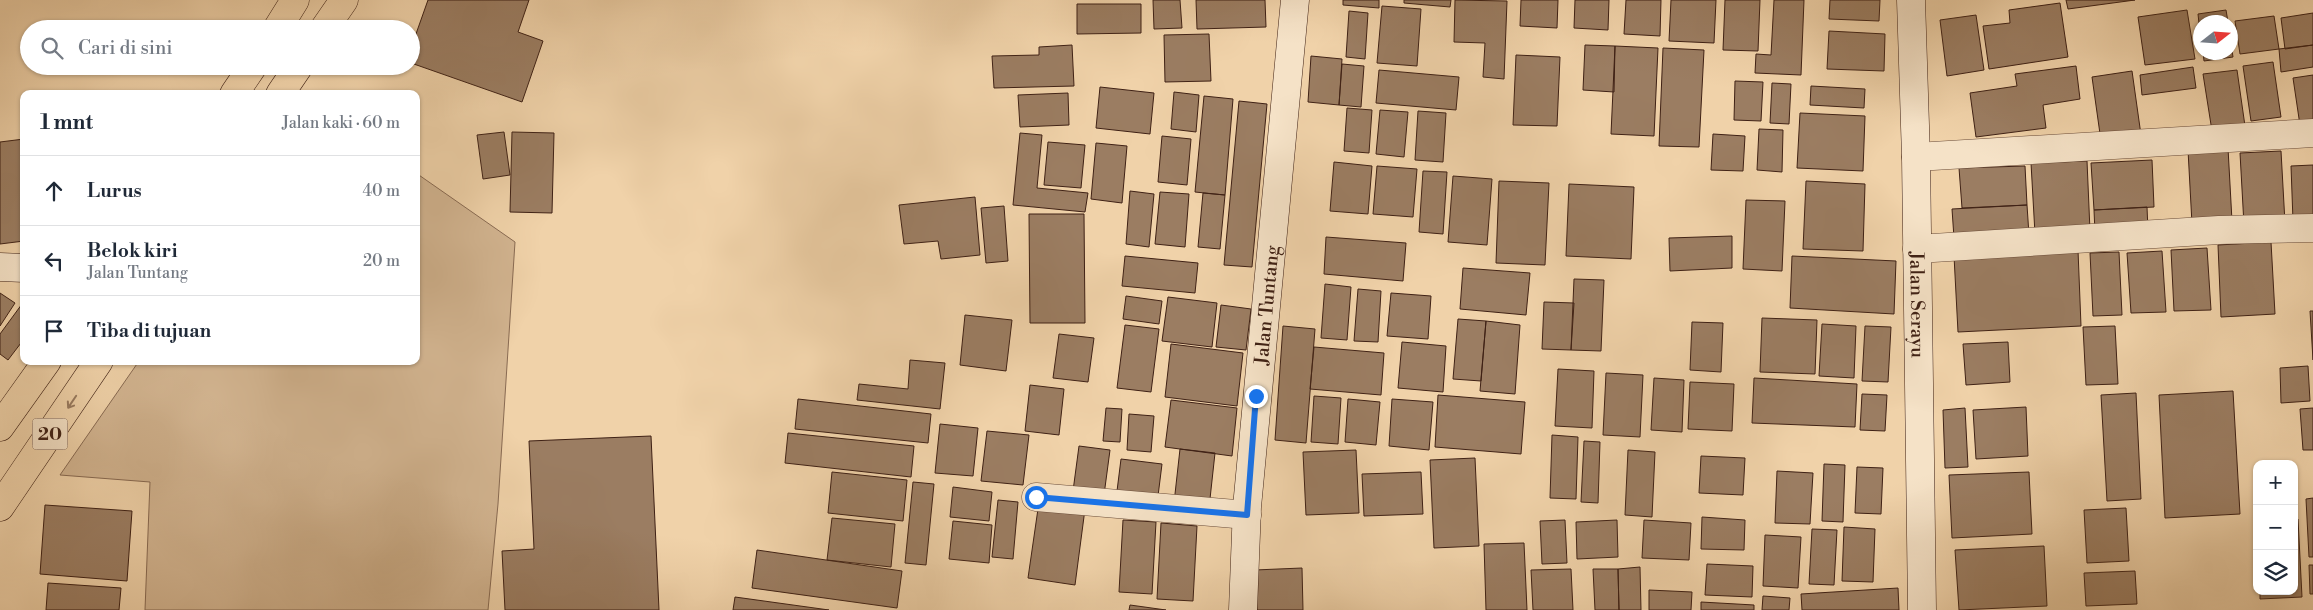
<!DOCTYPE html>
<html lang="id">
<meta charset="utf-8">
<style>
:root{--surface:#fff;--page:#f2f2f3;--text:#1f2937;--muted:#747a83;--line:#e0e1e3}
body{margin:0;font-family:"Libre Bodoni",serif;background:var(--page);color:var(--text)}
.controls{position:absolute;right:15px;bottom:15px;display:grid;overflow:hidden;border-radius:10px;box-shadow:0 1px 4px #0004}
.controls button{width:45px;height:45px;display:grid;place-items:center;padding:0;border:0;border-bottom:1px solid var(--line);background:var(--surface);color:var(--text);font:25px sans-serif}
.compass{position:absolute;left:2193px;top:15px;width:45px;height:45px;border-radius:50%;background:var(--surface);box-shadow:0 1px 4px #0004;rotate:73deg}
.stop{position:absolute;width:15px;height:15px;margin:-11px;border:4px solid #1a73e8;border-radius:50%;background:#fff}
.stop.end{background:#1a73e8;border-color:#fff;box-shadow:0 1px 5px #0008}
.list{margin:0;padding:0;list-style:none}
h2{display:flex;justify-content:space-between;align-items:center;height:65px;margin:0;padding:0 20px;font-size:21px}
h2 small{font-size:16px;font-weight:400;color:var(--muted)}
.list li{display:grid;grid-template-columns:32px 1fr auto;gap:15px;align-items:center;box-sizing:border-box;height:70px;padding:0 20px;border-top:1px solid var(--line)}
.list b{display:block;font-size:19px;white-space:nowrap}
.list p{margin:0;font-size:16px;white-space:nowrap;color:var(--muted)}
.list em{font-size:16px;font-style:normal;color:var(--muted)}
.icon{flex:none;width:28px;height:28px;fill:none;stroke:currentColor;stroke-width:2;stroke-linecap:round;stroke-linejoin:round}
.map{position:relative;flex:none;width:2313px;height:610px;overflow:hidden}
.search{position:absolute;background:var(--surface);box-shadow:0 1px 4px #0004;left:20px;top:20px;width:400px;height:55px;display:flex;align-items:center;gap:12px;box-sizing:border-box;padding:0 18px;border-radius:28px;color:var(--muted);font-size:19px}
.panel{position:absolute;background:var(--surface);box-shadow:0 1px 4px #0004;left:20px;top:90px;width:400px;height:275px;border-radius:10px}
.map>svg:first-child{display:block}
.green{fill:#d2b490;stroke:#886a52}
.building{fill:#9b7d62;stroke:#3f2115}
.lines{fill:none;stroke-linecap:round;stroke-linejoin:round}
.street-casing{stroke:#6b4d3a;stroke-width:29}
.secondary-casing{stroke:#3f2115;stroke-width:29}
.highway-casing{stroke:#3f2115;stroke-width:29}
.street{stroke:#f5e2c7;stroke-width:28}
.secondary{stroke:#f5e2c7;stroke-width:28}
.highway{stroke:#f0d2a9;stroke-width:28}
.oneway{stroke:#987a5f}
.route{stroke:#1a73e8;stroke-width:6}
.labels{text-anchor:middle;stroke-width:4.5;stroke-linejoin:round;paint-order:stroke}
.shield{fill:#f5e2c7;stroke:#765b4a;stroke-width:1}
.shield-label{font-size:18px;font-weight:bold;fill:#3f2115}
.street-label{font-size:19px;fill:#3f2115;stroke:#f5e2c7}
</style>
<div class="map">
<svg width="2313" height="610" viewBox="0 0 2313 610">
<rect width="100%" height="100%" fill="#f0d2a9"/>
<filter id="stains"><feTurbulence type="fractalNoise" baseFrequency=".004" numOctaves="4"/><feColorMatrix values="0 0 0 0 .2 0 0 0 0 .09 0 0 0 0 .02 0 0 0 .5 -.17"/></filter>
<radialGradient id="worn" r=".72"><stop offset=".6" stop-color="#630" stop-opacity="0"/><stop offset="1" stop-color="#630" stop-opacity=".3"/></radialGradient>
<!-- green -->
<path class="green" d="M416,173L515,242L498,504L488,610H145L150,482L60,475L139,361H416Z"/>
<!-- building -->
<path class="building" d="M428,0H529L518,32L543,41L522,102L411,63V48Z
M1153,0H1180L1182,28L1154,29Z
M1196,0H1265L1266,27L1197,29Z
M1343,0H1379V8L1343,5Z
M1404,0H1451L1450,7L1404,3Z
M1455,0L1507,1L1504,79L1483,77L1485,43L1454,42Z
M1521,0H1558L1557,28L1520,26Z
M1575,0H1609L1608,30L1574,28Z
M1626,0H1661L1660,36L1624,34Z
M1671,0H1716L1714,43L1669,41Z
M1725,0H1760L1758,51L1723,50Z
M1774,0H1804L1801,75L1755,73L1756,54L1771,55Z
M1830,0H1880L1879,21L1829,19Z
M2066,0H2135L2068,9Z
M2060,3L2068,57L1989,69L1983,26L2010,23L2009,10Z
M1077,4H1141V33L1077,34Z
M1382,6L1421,9L1417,66L1377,63Z
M2187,10L2195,59L2145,65L2138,17Z
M2226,10L2228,22H2200V33L2198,14Z
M1349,11L1368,13L1365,59L1346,57Z
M2313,13V45L2285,49L2281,18Z
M1976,15L1984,70L1947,76L1940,20Z
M2274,16L2279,49L2240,54L2235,21Z
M1829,31L1885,34L1884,71L1827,69Z
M1209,34L1211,81L1165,82L1164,35Z
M2230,38L2233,57L2204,61L2203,52H2230Z
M1072,45L1074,86L994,88L992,56L1039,55V47Z
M1585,45L1615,46L1614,92L1583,90Z
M2313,45V67L2281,72L2279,49Z
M1615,46L1658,48L1654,136L1611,134Z
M1663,48L1704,50L1699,147L1659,146Z
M1516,55L1560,57L1557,126L1513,125Z
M1311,56L1342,59L1339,105L1308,102Z
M2273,62L2281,117L2251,121L2243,66Z
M1342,64L1364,66L1361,107L1339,105Z
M2076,66L2080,99L2043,105L2046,128L1976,137L1970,93L2017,86L2015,74Z
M2193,67L2196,88L2142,95L2140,75Z
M1379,70L1459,77L1456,110L1376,103Z
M2237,70L2245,126L2212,131L2203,74Z
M2132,71L2141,135L2101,141L2092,77Z
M2313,75V130L2301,132L2293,78Z
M1735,81L1763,82L1761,121L1734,120Z
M1772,83L1791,84L1789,124L1770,123Z
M1811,86L1865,89L1864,108L1810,105Z
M1100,87L1154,93L1150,134L1096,128Z
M1174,92L1199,95L1196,132L1171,129Z
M1068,93L1069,125L1020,127L1018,95Z
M1204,96L1233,99L1225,195L1195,192Z
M1239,101L1267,104L1252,267L1224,265Z
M1347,108L1372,110L1369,153L1344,151Z
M1380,110L1408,112L1404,157L1376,154Z
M1418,111L1446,113L1443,162L1415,160Z
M1800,113L1865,116L1863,171L1797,168Z
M1759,129L1783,130L1782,172L1757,170Z
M504,132L510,175L483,179L477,135Z
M512,132L554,133L552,213L510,212Z
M1020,133L1042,135L1037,188L1088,193L1085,212L1013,205Z
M1713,134L1745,136L1743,171L1711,170Z
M1162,136L1191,139L1187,185L1158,182Z
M24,139V241L0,244V142Z
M1048,142L1085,145L1081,188L1044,185Z
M1096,143L1127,146L1122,203L1091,199Z
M2228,148L2232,221L2192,224L2188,150Z
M2281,151L2285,223L2244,225L2240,153Z
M2152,160L2154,207L2094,210L2091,163Z
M2087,161L2090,231L2035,234L2031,163Z
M1334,162L1372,166L1368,214L1330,211Z
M2313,165V220L2293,221L2291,166Z
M1377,166L1417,169L1413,217L1373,214Z
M2025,166L2027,205L1962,208L1959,168Z
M1423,171L1447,172L1443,234L1419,232Z
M1453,176L1492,179L1487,245L1448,242Z
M1499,181L1549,183L1545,265L1496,263Z
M1806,181L1865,184L1863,251L1803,249Z
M1569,184L1634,187L1631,259L1566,256Z
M1130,191L1154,194L1149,247L1126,244Z
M1160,192L1189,194L1185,247L1155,244Z
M1203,193L1225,195L1220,249L1198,247Z
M975,197L980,255L941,259L938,241L904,244L899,205Z
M1746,200L1785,201L1782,271L1743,269Z
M2027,205L2029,235L1954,238L1952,209Z
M1004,206L1008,261L986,263L981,208Z
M2147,207L2148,230L2095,233L2094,210Z
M1029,214H1084L1085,323H1030Z
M1732,236V268L1670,271L1669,238Z
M1326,237L1406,243L1403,281L1324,274Z
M2271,242L2275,314L2221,317L2218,245Z
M2207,248L2211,310L2174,311L2171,250Z
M2078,250L2081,326L1958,332L1954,256Z
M2162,251L2166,312L2131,313L2127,253Z
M2119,252L2122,315L2093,316L2090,253Z
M1125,256L1198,263L1195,293L1122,286Z
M1792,256L1896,261L1894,314L1790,308Z
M1463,268L1530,273L1526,315L1460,309Z
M1574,279L1604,280L1601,351L1571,350Z
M1325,284L1351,287L1347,340L1321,338Z
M1358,289L1381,291L1378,342L1354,341Z
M0,293L15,303L0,326Z
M1391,293L1431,296L1428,339L1387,336Z
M1126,296L1162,301L1159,324L1123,319Z
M1168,297L1217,303L1212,347L1162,341Z
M1544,302L1574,303L1571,350L1542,349Z
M22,304L24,339L8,360L0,354V334Z
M1221,305L1251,309L1246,350L1216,347Z
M2310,311H2313V360Z
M965,315L1012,320L1006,371L960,365Z
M1762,318L1817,320L1815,374L1760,372Z
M1458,319L1486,321L1481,381L1453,379Z
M1486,321L1520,325L1515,394L1480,391Z
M1692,322L1723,323L1721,372L1690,370Z
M1822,324L1856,326L1854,378L1819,376Z
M1125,325L1159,329L1151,392L1117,388Z
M1283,326L1315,329L1306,443L1275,440Z
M1865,326L1891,327L1888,382L1862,381Z
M2115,326L2118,384L2086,385L2083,327Z
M1059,334L1094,338L1088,382L1053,378Z
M1402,342L1446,346L1443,392L1398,388Z
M2008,342L2010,382L1966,385L1963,344Z
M1171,344L1243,353L1237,406L1165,397Z
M1314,347L1384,353L1381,395L1310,389Z
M910,360L945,363L940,409L857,400L859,384L908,389Z
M2308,366L2310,401L2281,403L2280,368Z
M1558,369L1594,371L1592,428L1555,426Z
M1606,373L1643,375L1640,437L1603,435Z
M1654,378L1684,380L1682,432L1651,430Z
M1754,378L1857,384L1855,427L1752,423Z
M1690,382L1734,384L1732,431L1688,429Z
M1030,385L1064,389L1059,435L1025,431Z
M2233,391L2240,514L2165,518L2159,395Z
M2136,393L2141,499L2107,501L2101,395Z
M1862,394L1887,395L1885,431L1860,430Z
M1438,395L1525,402L1521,454L1435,447Z
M1314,396L1341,398L1338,444L1311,442Z
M798,399L931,414L928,443L795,429Z
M1348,399L1380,402L1376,445L1345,442Z
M1392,399L1433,402L1429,450L1389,446Z
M1171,400L1237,408L1232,456L1165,447Z
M2026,407L2028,456L1976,459L1973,410Z
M1106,408L1122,409L1120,442L1103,441Z
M1965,408L1968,467L1945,468L1943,410Z
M2313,408V450H2303L2300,409Z
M1129,414L1154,416L1151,452L1127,450Z
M940,424L978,428L973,476L935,473Z
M987,431L1029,435L1023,485L981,481Z
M788,433L914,446L911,477L785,463Z
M1552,435L1578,437L1576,499L1550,498Z
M651,436L659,610H505L502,551L534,549L529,441Z
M1584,441L1600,442L1598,503L1581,502Z
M1079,446L1110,450L1104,495L1073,491Z
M1180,449L1215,453L1209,508L1174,503Z
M1356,450L1359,513L1306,515L1303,452Z
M1628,450L1655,452L1652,517L1625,515Z
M1701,456L1745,458L1743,495L1699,493Z
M1475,458L1479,546L1434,548L1430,460Z
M1121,459L1162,464L1157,504L1116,499Z
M1824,464L1845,465L1843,522L1822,521Z
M1857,467L1883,468L1881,514L1855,513Z
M1777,471L1813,473L1810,524L1775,523Z
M832,472L907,480L903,521L828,513Z
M1421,472L1423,514L1364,516L1362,474Z
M2029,472L2032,534L1952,538L1949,475Z
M913,482L934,484L926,565L905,563Z
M953,487L992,492L989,521L950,517Z
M2313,498V557H2309L2306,499Z
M998,500L1018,502L1013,559L992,557Z
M1039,502L1085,509L1075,585L1028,578Z
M45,505L132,511L127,581L40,574Z
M2126,508L2129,561L2087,563L2084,510Z
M1702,517L1745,520L1744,550L1701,549Z
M832,518L895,524L891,567L827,560Z
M2294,519H2298L2302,597L2260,599V591H2294Z
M1123,520L1156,522L1152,594L1119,592Z
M1565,520L1567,563L1542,564L1540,521Z
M1617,520L1618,557L1577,559L1576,522Z
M1644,520L1691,523L1689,560L1642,558Z
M953,521L992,525L989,563L949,559Z
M1161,523L1197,526L1193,601L1157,599Z
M1844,527L1875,529L1873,582L1842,581Z
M1812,529L1837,530L1834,585L1809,584Z
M1765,535L1801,537L1798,588L1763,586Z
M1524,543L1527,610H1486L1484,544Z
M2044,546L2047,606L1959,610L1955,550Z
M757,550L902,571L897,608L752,588Z
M1707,564L1753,566L1752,597L1705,595Z
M2309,565H2313V594H2310Z
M1640,567L1641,610H1619L1618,569Z
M1302,568L1303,610H1257L1255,570Z
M1571,569L1573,610H1533L1531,570Z
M1593,569H1618L1619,610H1595Z
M2135,571L2137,604L2086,606L2084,573Z
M48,583L121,588L119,610H46Z
M1898,588L1899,610H1802L1801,594Z
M1649,590L1692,592L1691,610H1649Z
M1763,596L1790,598L1789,610H1762Z
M735,597L829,610H733Z
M1701,602L1754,605V610H1701Z
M1130,605L1166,610H1129Z"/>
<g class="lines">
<defs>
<path id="street" d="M1916,157L2313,133
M1917,249L2219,230L2313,228
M1036,497L1247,515"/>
<g id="secondary">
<path id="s1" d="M1911,0L1916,157L1922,610"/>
<path d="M0,267L24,268"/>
<path id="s2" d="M1243,610L1247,507L1295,0"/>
</g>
<path id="highway" d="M277,29L295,0
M324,29L344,0
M234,94L253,66
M280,94L299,66
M0,427L47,361
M0,507L99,361"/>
</defs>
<!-- street casing -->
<use href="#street" class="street-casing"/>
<!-- secondary casing -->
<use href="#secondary" class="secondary-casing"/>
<!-- highway casing -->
<use href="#highway" class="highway-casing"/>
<!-- street -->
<use href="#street" class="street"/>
<!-- secondary -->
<use href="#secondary" class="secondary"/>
<!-- highway -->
<use href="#highway" class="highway"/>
</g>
<!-- one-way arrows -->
<defs><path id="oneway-shaft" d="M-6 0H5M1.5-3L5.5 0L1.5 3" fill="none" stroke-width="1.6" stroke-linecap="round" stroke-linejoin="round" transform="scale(1.25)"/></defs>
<use class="oneway" href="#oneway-shaft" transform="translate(72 402) rotate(124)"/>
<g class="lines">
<!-- route -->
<path class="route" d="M1036,497L1247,515L1256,396"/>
</g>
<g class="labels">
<!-- shield labels -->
<rect class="shield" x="32.5" y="418.5" width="35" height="31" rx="4"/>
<g class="shield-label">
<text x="50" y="440">20</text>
</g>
<!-- street labels -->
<g class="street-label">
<text dy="7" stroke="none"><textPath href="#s2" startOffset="306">Jalan Tuntang</textPath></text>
<text dy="7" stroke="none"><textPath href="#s1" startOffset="305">Jalan Serayu</textPath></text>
</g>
</g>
<rect width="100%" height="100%" filter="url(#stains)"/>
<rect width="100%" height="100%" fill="url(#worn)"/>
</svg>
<div class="controls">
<button>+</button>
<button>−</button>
<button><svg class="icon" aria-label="layers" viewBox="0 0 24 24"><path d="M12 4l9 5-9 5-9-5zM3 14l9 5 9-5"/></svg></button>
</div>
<svg class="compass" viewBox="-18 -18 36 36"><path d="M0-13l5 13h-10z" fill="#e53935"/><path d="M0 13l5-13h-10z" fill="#747a83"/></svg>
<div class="stop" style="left:1036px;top:497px"></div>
<div class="stop end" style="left:1256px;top:396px"></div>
<div class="search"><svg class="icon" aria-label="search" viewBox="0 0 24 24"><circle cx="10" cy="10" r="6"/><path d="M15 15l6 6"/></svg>Cari di sini</div>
<section class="panel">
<h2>1 mnt<small>Jalan kaki · 60 m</small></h2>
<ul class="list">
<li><svg class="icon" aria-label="ahead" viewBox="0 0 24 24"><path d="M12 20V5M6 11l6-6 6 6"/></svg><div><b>Lurus</b></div><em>40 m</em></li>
<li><svg class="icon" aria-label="left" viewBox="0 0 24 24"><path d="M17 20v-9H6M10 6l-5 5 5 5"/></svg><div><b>Belok kiri</b><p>Jalan Tuntang</p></div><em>20 m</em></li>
<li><svg class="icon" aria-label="arrive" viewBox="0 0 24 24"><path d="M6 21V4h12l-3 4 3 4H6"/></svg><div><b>Tiba di tujuan</b></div></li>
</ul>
</section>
</div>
